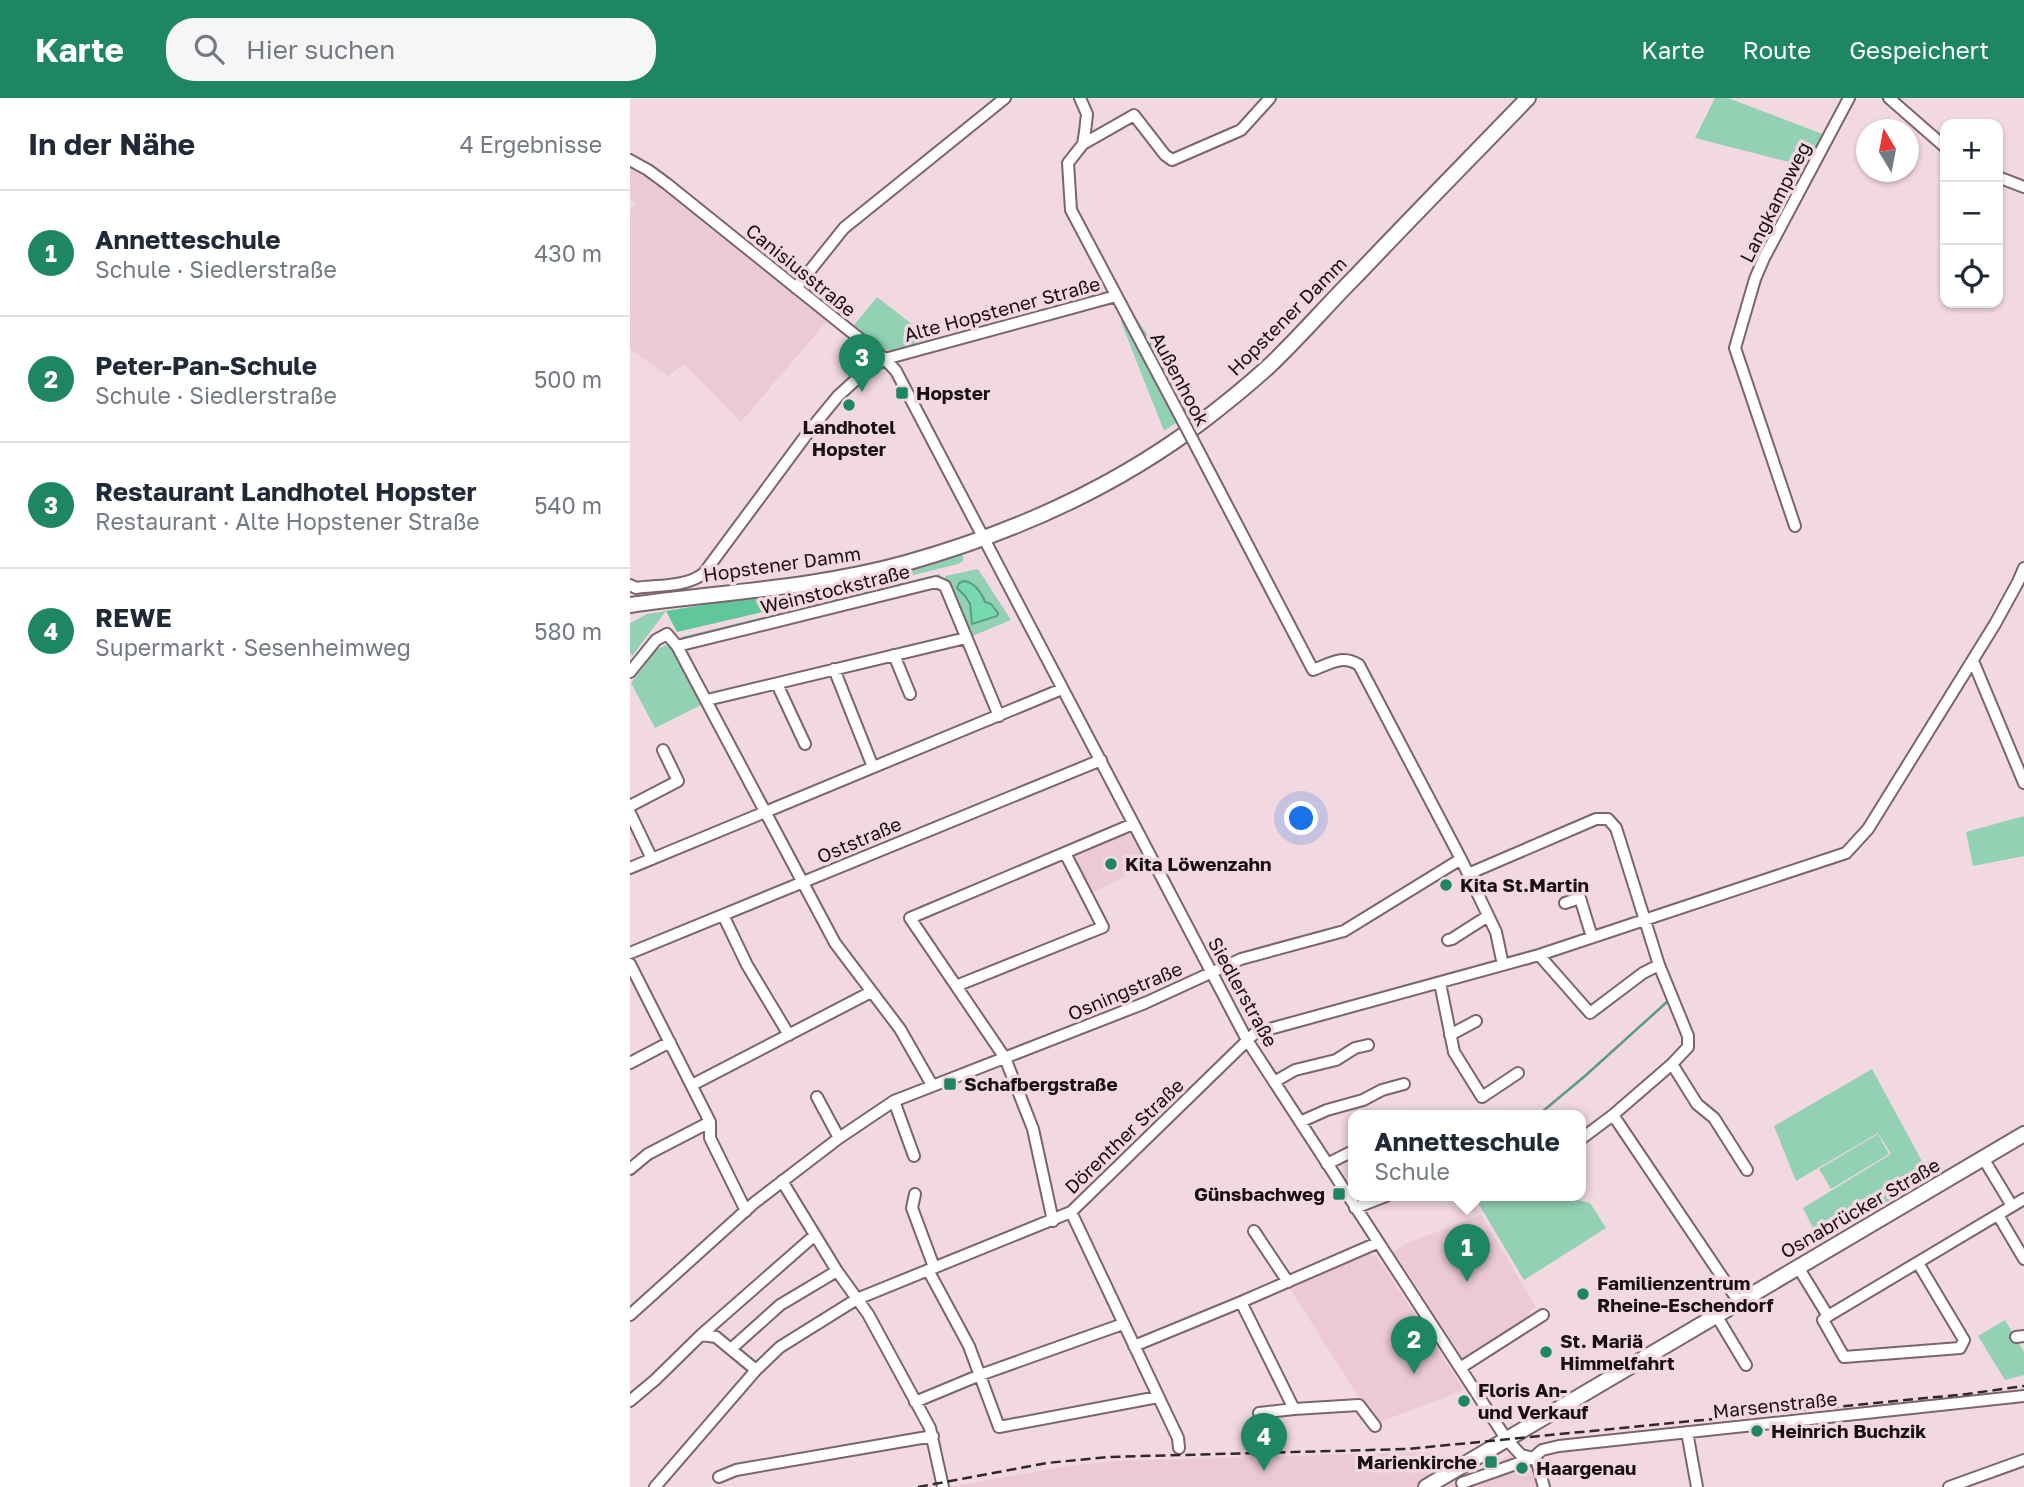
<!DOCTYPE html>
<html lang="de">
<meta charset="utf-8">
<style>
:root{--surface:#fff;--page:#f6f6f7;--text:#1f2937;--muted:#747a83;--line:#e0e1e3;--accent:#1e8661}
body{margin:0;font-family:"Golos Text",sans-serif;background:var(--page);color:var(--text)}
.controls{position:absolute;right:21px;top:21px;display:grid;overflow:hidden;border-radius:14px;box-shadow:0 2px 5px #0004}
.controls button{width:63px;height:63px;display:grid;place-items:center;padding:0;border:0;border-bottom:2px solid var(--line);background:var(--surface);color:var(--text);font:35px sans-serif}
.compass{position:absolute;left:1226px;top:21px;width:63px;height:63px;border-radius:50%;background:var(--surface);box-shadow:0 2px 5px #0004;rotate:350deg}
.you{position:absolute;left:672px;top:721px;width:24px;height:24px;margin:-18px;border:5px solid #fff;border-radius:50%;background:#1a73e8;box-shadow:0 0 0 10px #1a73e833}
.badge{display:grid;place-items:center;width:46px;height:46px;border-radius:50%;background:var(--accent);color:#fff;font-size:23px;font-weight:700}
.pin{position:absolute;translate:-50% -58px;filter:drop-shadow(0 2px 4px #0008)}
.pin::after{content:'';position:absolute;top:37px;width:24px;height:21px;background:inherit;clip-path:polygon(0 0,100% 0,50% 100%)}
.popup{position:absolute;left:718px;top:1012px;width:238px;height:91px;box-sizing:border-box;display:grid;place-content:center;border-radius:14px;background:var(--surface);filter:drop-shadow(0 2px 5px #0005);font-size:23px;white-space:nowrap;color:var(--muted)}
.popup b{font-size:26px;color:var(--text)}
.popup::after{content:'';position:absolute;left:50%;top:100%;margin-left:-14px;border:14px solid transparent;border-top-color:var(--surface)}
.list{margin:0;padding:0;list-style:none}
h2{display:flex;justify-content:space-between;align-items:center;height:91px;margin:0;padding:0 28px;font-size:30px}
h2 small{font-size:23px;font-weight:400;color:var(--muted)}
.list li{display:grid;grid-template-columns:46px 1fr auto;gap:21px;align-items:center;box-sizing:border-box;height:126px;padding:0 28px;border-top:2px solid var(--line)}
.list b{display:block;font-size:26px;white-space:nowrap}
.list p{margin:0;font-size:23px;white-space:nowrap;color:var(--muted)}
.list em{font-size:23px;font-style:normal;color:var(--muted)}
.icon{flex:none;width:38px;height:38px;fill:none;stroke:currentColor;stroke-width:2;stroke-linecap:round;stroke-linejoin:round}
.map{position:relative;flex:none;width:1394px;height:1389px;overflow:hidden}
header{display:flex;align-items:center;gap:42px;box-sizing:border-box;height:98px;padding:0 35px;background:var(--accent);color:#fff}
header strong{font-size:33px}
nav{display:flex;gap:38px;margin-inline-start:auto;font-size:24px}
.search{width:490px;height:63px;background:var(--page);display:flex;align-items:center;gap:18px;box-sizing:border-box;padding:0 24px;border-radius:28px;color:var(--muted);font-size:26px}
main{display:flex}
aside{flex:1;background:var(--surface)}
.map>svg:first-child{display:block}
.built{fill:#eccad5}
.green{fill:#92d1b4}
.forest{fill:#62c69d}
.water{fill:#76d9af;stroke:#5a9d80;stroke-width:2}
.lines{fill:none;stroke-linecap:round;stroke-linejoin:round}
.stream{stroke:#5a9d80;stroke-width:2.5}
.minor-casing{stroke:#7b656c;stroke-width:14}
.major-casing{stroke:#7b656c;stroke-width:18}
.minor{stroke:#fff;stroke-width:10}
.major{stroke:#fff;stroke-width:14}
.rail{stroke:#32272b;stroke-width:2.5;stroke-dasharray:10 5;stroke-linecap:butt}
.minor-bridge-casing{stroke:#7b656c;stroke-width:14;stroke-linecap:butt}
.minor-bridge{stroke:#fff;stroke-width:10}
.poi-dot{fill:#1e8661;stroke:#f2d8e0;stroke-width:2.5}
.labels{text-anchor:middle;stroke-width:7;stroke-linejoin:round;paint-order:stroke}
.street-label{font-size:19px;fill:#191013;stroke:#f2d8e0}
.poi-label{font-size:19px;font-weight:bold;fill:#191013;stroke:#f2d8e0;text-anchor:start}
</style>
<header>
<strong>Karte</strong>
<div class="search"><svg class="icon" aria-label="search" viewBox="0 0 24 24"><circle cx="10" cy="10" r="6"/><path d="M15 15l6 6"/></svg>Hier suchen</div>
<nav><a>Karte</a><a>Route</a><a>Gespeichert</a></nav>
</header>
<main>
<aside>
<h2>In der Nähe<small>4 Ergebnisse</small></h2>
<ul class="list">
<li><span class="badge">1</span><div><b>Annetteschule</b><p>Schule · Siedlerstraße</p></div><em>430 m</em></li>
<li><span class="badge">2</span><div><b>Peter-Pan-Schule</b><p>Schule · Siedlerstraße</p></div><em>500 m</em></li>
<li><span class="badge">3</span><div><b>Restaurant Landhotel Hopster</b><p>Restaurant · Alte Hopstener Straße</p></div><em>540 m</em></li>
<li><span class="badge">4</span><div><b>REWE</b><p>Supermarkt · Sesenheimweg</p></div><em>580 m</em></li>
</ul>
</aside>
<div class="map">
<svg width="1394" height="1389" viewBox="0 0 1394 1389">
<rect width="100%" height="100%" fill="#f2d8e0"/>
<!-- built -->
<path class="built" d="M0,70L15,78L197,223L111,324L54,266L38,278L0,251V112L5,107L0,99Z
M494,735L501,736L503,738L517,767L461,796L443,760L445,757Z
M851,1117L906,1209L900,1213L898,1223L835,1263L767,1158L762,1155L775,1146Z
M740,1156L748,1160L834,1292L750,1324L745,1322L729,1298H728L659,1189Z
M804,1354L809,1370L839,1380L881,1356L904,1369L909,1389H319L432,1369L482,1363Z"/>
<!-- green -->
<path class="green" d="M1085,0H1098L1195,37L1178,69L1065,40Z
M247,199L301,241L261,253L253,251L224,227Z
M494,204L570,309L534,333L491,224Z
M333,455V463L328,466L184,502L182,489L294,467Z
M348,471L381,522L340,539L315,478Z
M310,476V479L51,542V539Z
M36,513L2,558L0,554V525L17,516Z
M36,547L43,550L73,606L25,630L1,585L26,552Z
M1394,718V758L1343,768L1336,734Z
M1242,971L1300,1078L1190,1144L1173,1110L1261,1056L1248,1035L1166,1083L1144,1028Z
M1248,1036L1259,1056L1201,1091L1189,1071Z
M844,1098H930L960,1105L976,1130L894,1182Z
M1375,1222L1394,1254V1277L1375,1282L1348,1238Z"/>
<!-- forest -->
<path class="forest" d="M182,489L184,502L47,534L36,513Z"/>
<!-- water -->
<path class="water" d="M334,483C344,484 352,495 355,504L361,506L368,515L367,518L342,526L340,506L336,499L327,490L329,485Z"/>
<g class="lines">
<!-- stream -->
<path class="stream" d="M907,1018L955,978L1038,903"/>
<defs>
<path id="minor" d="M450,0L457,16L455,34L453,46L438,65L441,112L547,312
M1259,0L1315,49
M453,46L504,17L535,57L542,62L611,32L640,0
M0,62L18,72L37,86L255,261L266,273L617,942L877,1342L891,1357L903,1360L907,1364L914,1389
M1368,79L1394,89
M166,190L214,130L375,0
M568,352L683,572C700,566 712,556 729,567L831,761L866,834L873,867
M1165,428L1105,250L1125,181L1134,160L1219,0
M0,487L6,490C27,487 58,489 74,475L180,332L208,298L231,277L255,261L486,198
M47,548L306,484L315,488L369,618
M264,557L280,596
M1343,563L1394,685
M204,571L243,669
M0,574L26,542L37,536L47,548L205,845L270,931L302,987
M147,586L175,646
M77,602L336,540
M0,708L48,683L33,652
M0,715L22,761
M0,770L432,591
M838,776L966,721H978L986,730L1029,867L1058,938V949L1042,966L983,1017L1109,1204
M935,805L950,800L962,839
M93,817L117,867L159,937
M818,842L822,841L858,818
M0,855L471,662
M909,857L960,915L1013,875L1029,867
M0,866L80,1024V1040L116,1113
M810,885L824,954L852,999L888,975
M326,888L473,829L435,755
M820,937L846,923
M0,965L40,944
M1042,966L1067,1006L1084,1020L1117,1072
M644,984L665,972L706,962L725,950L738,947
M62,987L241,894
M187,999L209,1040
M264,1003L284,1058
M670,1024L697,1012L733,1002L752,992L774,986
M951,1041L983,1017
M1353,1060L1382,1108
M697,1066L723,1053
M0,1071L18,1056L80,1024
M152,1083L207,1173L238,1216L300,1330L313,1389
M285,1096L282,1110L304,1169
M725,1110L756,1098
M441,1114L548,1340L549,1350
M1368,1117L1394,1161
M423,1123L403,1031L375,960L280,820L503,726
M624,1133L658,1184
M1168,1169L1198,1218L1193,1222L1214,1259L1330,1250L1334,1242L1288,1165
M298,1172L339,1248L369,1329L528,1299
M611,1204L664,1311L729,1307L745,1328
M0,1217L124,1105L209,1040L264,1003L515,905L611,861L714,833L831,761
M1086,1217L1116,1267
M1198,1218L1394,1101
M71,1237L185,1137
M1386,1239L1394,1238
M504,1248L611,1204L747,1145
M101,1251L150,1207L207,1173
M830,1270L913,1217
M0,1303L25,1282L71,1237L86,1239L126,1272
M285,1304L350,1277L493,1226
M629,1315L664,1311
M1057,1334L1067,1389
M89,1379L106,1372L303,1338
M832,1385L903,1360L912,1352L929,1348L1394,1298
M25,1389L126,1272L150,1249L227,1201L441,1114L625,935L909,857L1216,755L1238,731L1365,526L1388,484L1394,470
M1319,1389L1394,1362"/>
<path id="major" d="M0,507C92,494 186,490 276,465C383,435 486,389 574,322C595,306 617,288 637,270C668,241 696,208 726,178C783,118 841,59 898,0
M796,1389L1394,1036"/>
</defs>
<!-- minor casing -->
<use href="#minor" class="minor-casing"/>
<!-- major casing -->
<use href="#major" class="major-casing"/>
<!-- minor -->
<use href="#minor" class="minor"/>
<!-- major -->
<use href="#major" class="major"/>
<!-- rail -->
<path class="rail" d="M288,1389L417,1365L477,1359L778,1351L1337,1296L1394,1288"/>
<defs>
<path id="minor-bridge" d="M547,312L568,352"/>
</defs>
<!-- minor-bridge casing -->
<use href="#minor-bridge" class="minor-bridge-casing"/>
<!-- minor-bridge -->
<use href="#minor-bridge" class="minor-bridge"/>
</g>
<!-- markers -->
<g class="poi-dot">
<rect x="265" y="288" width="14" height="14" rx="3.5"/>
<circle cx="219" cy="307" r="7"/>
<circle cx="481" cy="766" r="7"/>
<circle cx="816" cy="787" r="7"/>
<rect x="313" y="979" width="14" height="14" rx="3.5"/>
<rect x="702" y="1089" width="14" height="14" rx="3.5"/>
<circle cx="953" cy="1196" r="7"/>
<circle cx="916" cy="1254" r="7"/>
<circle cx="834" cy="1303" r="7"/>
<circle cx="1127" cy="1333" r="7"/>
<rect x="854" y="1357" width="14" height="14" rx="3.5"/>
<circle cx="892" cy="1370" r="7"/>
</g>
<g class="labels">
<!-- street labels -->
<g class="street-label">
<text transform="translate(1145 104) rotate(-63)" y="7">Langkampweg</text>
<text transform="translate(171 172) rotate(39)" y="7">Canisiusstraße</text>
<text transform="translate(372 211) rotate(-15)" y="7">Alte Hopstener Straße</text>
<text transform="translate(657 218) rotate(-45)" y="7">Hopstener Damm</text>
<text transform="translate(550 281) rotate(62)" y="7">Außenhook</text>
<text transform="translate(152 466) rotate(-8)" y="7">Hopstener Damm</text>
<text transform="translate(205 491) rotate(-14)" y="7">Weinstockstraße</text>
<text transform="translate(229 742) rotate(-23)" y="7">Oststraße</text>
<text transform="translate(495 893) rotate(-23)" y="7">Osningstraße</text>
<text transform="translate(613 894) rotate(61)" y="7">Siedlerstraße</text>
<text transform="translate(494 1038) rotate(-44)" y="7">Dörenther Straße</text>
<text transform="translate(1230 1110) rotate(-30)" y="7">Osnabrücker Straße</text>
<text transform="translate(1145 1307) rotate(-6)" y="7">Marsenstraße</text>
</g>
<!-- poi labels -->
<g class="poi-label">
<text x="286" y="302">Hopster</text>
<text x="219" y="336" text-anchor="middle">Landhotel<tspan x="219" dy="22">Hopster</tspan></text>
<text x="495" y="773">Kita Löwenzahn</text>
<text x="830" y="794">Kita St.Martin</text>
<text x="334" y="993">Schafbergstraße</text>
<text x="695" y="1103" text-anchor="end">Günsbachweg</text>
<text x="967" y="1192">Familienzentrum<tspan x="967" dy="22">Rheine-Eschendorf</tspan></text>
<text x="930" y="1250">St. Mariä<tspan x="930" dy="22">Himmelfahrt</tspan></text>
<text x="848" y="1299">Floris An-<tspan x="848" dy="22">und Verkauf</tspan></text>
<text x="1141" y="1340">Heinrich Buchzik</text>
<text x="847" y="1371" text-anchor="end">Marienkirche</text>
<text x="906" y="1377">Haargenau</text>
</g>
</g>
</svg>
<div class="controls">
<button>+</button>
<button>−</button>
<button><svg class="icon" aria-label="locate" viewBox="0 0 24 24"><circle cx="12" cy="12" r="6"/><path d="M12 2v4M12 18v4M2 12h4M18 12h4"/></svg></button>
</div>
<svg class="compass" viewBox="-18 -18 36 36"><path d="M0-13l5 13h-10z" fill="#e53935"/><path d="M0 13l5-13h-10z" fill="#747a83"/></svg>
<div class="you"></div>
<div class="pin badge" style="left:837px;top:1184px">1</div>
<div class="popup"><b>Annetteschule</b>Schule</div>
<div class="pin badge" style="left:784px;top:1276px">2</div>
<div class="pin badge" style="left:232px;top:294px">3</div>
<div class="pin badge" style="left:634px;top:1373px">4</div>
</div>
</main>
